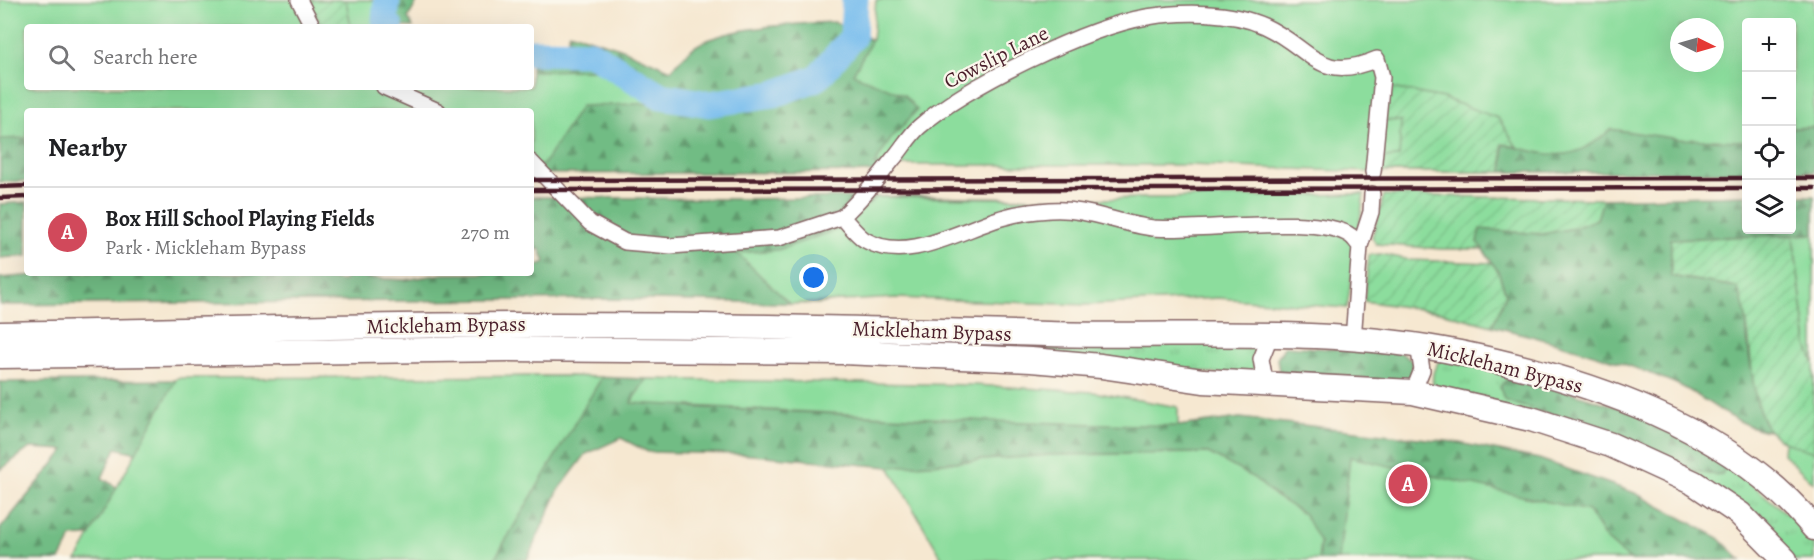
<!DOCTYPE html>
<meta charset="utf-8">
<style>
:root{--surface:#fff;--page:#f6f6f6;--text:#202124;--muted:#757577;--line:#e0e0e0;--accent:#d1495b}
body{margin:0;font-family:Alegreya,serif;background:var(--page);color:var(--text)}
.controls{position:absolute;right:18px;top:18px;display:grid;overflow:hidden;border-radius:6px;box-shadow:0 6px 24px #0002}
.controls button{width:54px;height:54px;display:grid;place-items:center;padding:0;border:0;border-bottom:2px solid var(--line);background:var(--surface);color:var(--text);font:30px sans-serif}
.compass{position:absolute;left:1670px;top:18px;width:54px;height:54px;border-radius:50%;background:var(--surface);box-shadow:0 6px 24px #0002;rotate:95deg}
.you{position:absolute;left:814px;top:278px;width:21px;height:21px;margin:-15px;border:4px solid #fff;border-radius:50%;background:#1a73e8;box-shadow:0 0 0 9px #1a73e833}
.badge{display:grid;place-items:center;width:39px;height:39px;border-radius:50%;background:var(--accent);color:#fff;font-size:20px;font-weight:700}
.pin{position:absolute;translate:-50% -50%;border:3px solid #fff;box-shadow:0 2px 6px #0006}
.list{margin:0;padding:0;list-style:none}
h2{display:flex;justify-content:space-between;align-items:center;height:78px;margin:0;padding:0 24px;font-size:26px}
h2 small{font-size:20px;font-weight:400;color:var(--muted)}
.list li{display:grid;grid-template-columns:39px 1fr auto;gap:18px;align-items:center;box-sizing:border-box;height:90px;padding:0 24px;border-top:2px solid var(--line)}
.list b{display:block;font-size:22px;white-space:nowrap}
.list p{margin:0;font-size:20px;white-space:nowrap;color:var(--muted)}
.list em{font-size:20px;font-style:normal;color:var(--muted)}
.icon{flex:none;width:33px;height:33px;fill:none;stroke:currentColor;stroke-width:2;stroke-linecap:round;stroke-linejoin:round}
.map{position:relative;flex:none;width:1814px;height:560px;overflow:hidden}
.search{position:absolute;background:var(--surface);box-shadow:0 6px 24px #0002;left:24px;top:24px;width:510px;height:66px;display:flex;align-items:center;gap:15px;box-sizing:border-box;padding:0 21px;border-radius:6px;color:var(--muted);font-size:22px}
.panel{position:absolute;background:var(--surface);box-shadow:0 6px 24px #0002;left:24px;top:108px;width:510px;height:168px;border-radius:6px}
.map>svg:first-child{display:block}
.grass{fill:url(#grass-tufts);stroke:#6b7e64;stroke-width:1.5}
.forest{fill:url(#forest-firs);stroke:#5e6e58;stroke-width:1.5}
.park{fill:#8cdd9d;stroke:#6b7e64;stroke-width:1.5;fill-rule:evenodd}
.garden{fill:url(#garden-furrows);stroke:#6b7e64;stroke-width:1.5}
.lines{fill:none;stroke-linecap:round;stroke-linejoin:round}
.river{stroke:#76bced;stroke-width:27}
.minor-casing{stroke:#866565;stroke-width:18}
.trunk-casing{stroke:#866565;stroke-width:27}
.minor{stroke:#fff;stroke-width:15}
.trunk{stroke:#fff;stroke-width:24}
.rail{stroke:#4a1f2b;stroke-width:4.5}
.labels{text-anchor:middle;stroke-width:4.5;stroke-linejoin:round;paint-order:stroke}
.street-label{font-size:21px;fill:#4a1f2b;stroke:#fbf7ec}
</style>
<div class="map">
<svg width="1814" height="560" viewBox="0 0 1814 560">
<defs>
<pattern id="grass-tufts" width="24" height="20" patternUnits="userSpaceOnUse" patternTransform="scale(1.5)"><rect width="24" height="20" fill="#8cdd9d"/><path d="M3 7l-1-3M5 7V3M7 7l1-3M15 17l-1-3M17 17v-4M19 17l1-3" fill="none" stroke="#7abd87"/></pattern>
<pattern id="forest-firs" width="22" height="20" patternUnits="userSpaceOnUse" patternTransform="scale(1.5)"><rect width="22" height="20" fill="#71bc84"/><path d="M5 1l3.5 6h-7zM16 11l3.5 6h-7z" fill="#5f986c"/></pattern>
<pattern id="garden-furrows" width="10" height="10" patternUnits="userSpaceOnUse" patternTransform="scale(1.5)"><rect width="10" height="10" fill="#8cdd9d"/><path d="M-1 1l2-2M0 10L10 0M9 11l2-2" fill="none" stroke="#7abd87"/></pattern>
</defs>
<rect width="100%" height="100%" fill="#fbf7ec"/>
<filter id="ink" filterUnits="userSpaceOnUse"><feTurbulence type="fractalNoise" baseFrequency=".0167" numOctaves="2"/><feDisplacementMap in="SourceGraphic" scale="12" xChannelSelector="R" yChannelSelector="G"/><feConvolveMatrix kernelMatrix="1 2 1 2 8 2 1 2 1" color-interpolation-filters="sRGB"/></filter>
<filter id="wash" filterUnits="userSpaceOnUse"><feTurbulence type="fractalNoise" baseFrequency=".008" numOctaves="4" result="noise"/><feDisplacementMap in="SourceGraphic" scale="24" xChannelSelector="R" yChannelSelector="G"/><feGaussianBlur stdDeviation="1.35" result="paint"/><feColorMatrix in="noise" values="0 0 0 0 0 0 0 0 0 0 0 0 0 0 0 0 0 1.4 0 .05"/><feComposite in="paint" operator="in"/></filter>
<g filter="url(#wash)">
<rect width="100%" height="100%" fill="#f6e8d1"/>
<!-- grass -->
<path class="grass" d="M815,341L1250,342L1255,348L1254,372L1249,376Z
M1442,358L1525,378L1541,414L1594,426L1652,450L1683,467L1727,464L1797,522L1814,542V560H1793L1703,483L1434,392C1431,378 1432,368 1442,358Z"/>
<!-- forest -->
<path class="forest" d="M346,0H418L408,18L413,27H351Z
M834,22L872,40L854,74L938,92L913,148L893,172L531,174V65L564,63L569,32L620,48L671,70C677,64 683,56 690,50C719,26 797,24 834,22Z
M0,65L27,87V181L0,182Z
M1814,127V172H1792V128Z
M1610,129L1679,139L1746,140V172H1503L1502,144C1550,155 1571,166 1610,129Z
M1364,194L820,304L611,299L0,305V278L61,273H267L343,281L352,273L370,278L405,280L443,274L531,273V268L545,262L540,249L531,251V197L744,199L913,196L1102,199Z
M1746,195V230H1792V196H1814V234L1671,239V276L1737,287C1748,309 1746,322 1748,345C1751,374 1758,404 1770,431C1733,427 1705,395 1672,382C1613,358 1553,341 1492,326L1506,295L1498,271L1477,241L1480,229L1541,234L1574,228L1597,219L1603,199Z
M27,202V256L0,258V204Z
M1285,346L1401,353L1412,361L1411,377L1404,382L1290,375L1279,371L1277,358Z
M566,376L672,380L689,407L991,421L1178,426L1240,418L1454,442L1539,459L1635,493L1719,538L1741,560H1630L1605,538L1597,525L1351,458L1339,560H1318L1320,543L1275,496L1254,478L1208,453L1052,455L889,467L741,454L648,452L621,438L586,454L558,491L527,560H420L151,456L116,448L102,478L144,505L116,534L72,537L60,560H0V529L65,450L30,448L0,470V382Z
M1525,378L1646,416L1727,464L1722,474C1687,479 1631,437 1593,426C1563,417 1534,411 1504,400L1500,387L1507,379Z"/>
<!-- park -->
<path class="park" d="M0,0H380V27H27V87H531V71L595,70L658,103L581,106L543,165H531V111H27V138L0,139Z
M876,0H1814V127L1792,128V22H1746V140L1741,141L1679,139L1611,129C1571,166 1550,155 1503,144V172H1368L1188,165H874L890,140L917,110L904,95L853,74L872,40ZM1679,27H1715V63H1679Z
M1364,194L1347,308L1218,298L1087,305L896,298L790,304L737,253L778,250L839,229L877,197L1102,199Z
M1814,234V364L1807,345L1793,235Z
M566,376L602,377L494,560H77L177,378Z
M646,379L974,385L1093,392L1178,407V426L991,421L631,403Z
M1784,441L1814,452V483L1783,454Z
M1208,453L1254,478L1275,496L1304,514L1320,543L1318,560H943L889,467L1052,455Z
M1350,457L1588,511L1605,538L1630,560H1339Z"/>
<!-- garden -->
<path class="garden" d="M308,0H346L351,27H323Z
M1386,87L1443,98L1498,118L1517,147L1502,144L1503,172H1380L1381,158L1399,157L1401,121L1382,120Z
M1384,195L1603,199L1597,219L1574,228L1542,234L1480,229L1477,241L1483,249H1441L1376,244L1372,237Z
M1793,235L1807,345L1814,364V452C1800,447 1778,443 1769,430C1744,395 1756,326 1737,287L1671,276V239Z
M1381,254L1411,260L1492,263L1498,271L1506,295L1492,326L1440,312L1364,301L1369,255Z"/>
<g class="lines">
<!-- river -->
<path class="river" d="M387,0L385,20L390,27
M531,52L591,53L661,96L709,104L774,94L817,78L853,37L855,0"/>
</g>
</g>
<g filter="url(#ink)">
<g class="lines">
<defs>
<path id="minor" d="M299,0L313,27
M384,87L438,111
M531,162L590,223L625,242L671,246L779,238L842,217C849,224 857,235 865,240C908,265 963,228 1005,217C1019,213 1035,211 1050,210C1084,207 1119,224 1153,228C1197,232 1319,213 1351,236C1354,238 1357,243 1360,246
M842,217C861,199 877,180 893,159C902,149 909,136 919,127C964,87 1087,27 1147,17C1182,11 1231,11 1264,26C1312,48 1318,84 1377,59L1382,77L1373,172
M1353,340L1360,246L1371,212L1372,194
M1266,386L1261,359L1271,334
M1413,392L1422,370L1418,345"/>
<path id="trunk" d="M0,334C172,331 343,325 515,325C693,324 871,329 1049,334C1186,338 1325,325 1460,353C1585,379 1731,426 1814,528
M0,356L508,349L842,352L1031,360L1101,366L1203,381L1413,392L1531,419L1611,445L1694,483L1740,514L1785,560"/>
</defs>
<!-- minor casing -->
<use href="#minor" class="minor-casing"/>
<!-- trunk casing -->
<use href="#trunk" class="trunk-casing"/>
<!-- minor -->
<use href="#minor" class="minor"/>
<!-- trunk -->
<use href="#trunk" class="trunk"/>
<!-- rail -->
<path class="rail" d="M1792,178H1814
M531,180L1746,178
M0,187L27,186
M1792,188H1814
M531,190L1746,188
M0,198L27,197"/>
</g>
</g>
<g class="labels">
<!-- street labels -->
<g class="street-label">
<text transform="translate(996 57) rotate(-27)" y="7">Cowslip Lane</text>
<text transform="translate(446 325) rotate(-1)" y="7">Mickleham Bypass</text>
<text transform="translate(932 331) rotate(2)" y="7">Mickleham Bypass</text>
<text transform="translate(1505 367) rotate(14)" y="7">Mickleham Bypass</text>
</g>
</g>
</svg>
<div class="controls">
<button>+</button>
<button>−</button>
<button><svg class="icon" aria-label="locate" viewBox="0 0 24 24"><circle cx="12" cy="12" r="6"/><path d="M12 2v4M12 18v4M2 12h4M18 12h4"/></svg></button>
<button><svg class="icon" aria-label="layers" viewBox="0 0 24 24"><path d="M12 4l9 5-9 5-9-5zM3 14l9 5 9-5"/></svg></button>
</div>
<svg class="compass" viewBox="-18 -18 36 36"><path d="M0-13l5 13h-10z" fill="#e53935"/><path d="M0 13l5-13h-10z" fill="#757577"/></svg>
<div class="you"></div>
<div class="pin badge" style="left:1408px;top:484px">A</div>
<div class="search"><svg class="icon" aria-label="search" viewBox="0 0 24 24"><circle cx="10" cy="10" r="6"/><path d="M15 15l6 6"/></svg>Search here</div>
<section class="panel">
<h2>Nearby<small></small></h2>
<ul class="list">
<li><span class="badge">A</span><div><b>Box Hill School Playing Fields</b><p>Park · Mickleham Bypass</p></div><em>270 m</em></li>
</ul>
</section>
</div>
